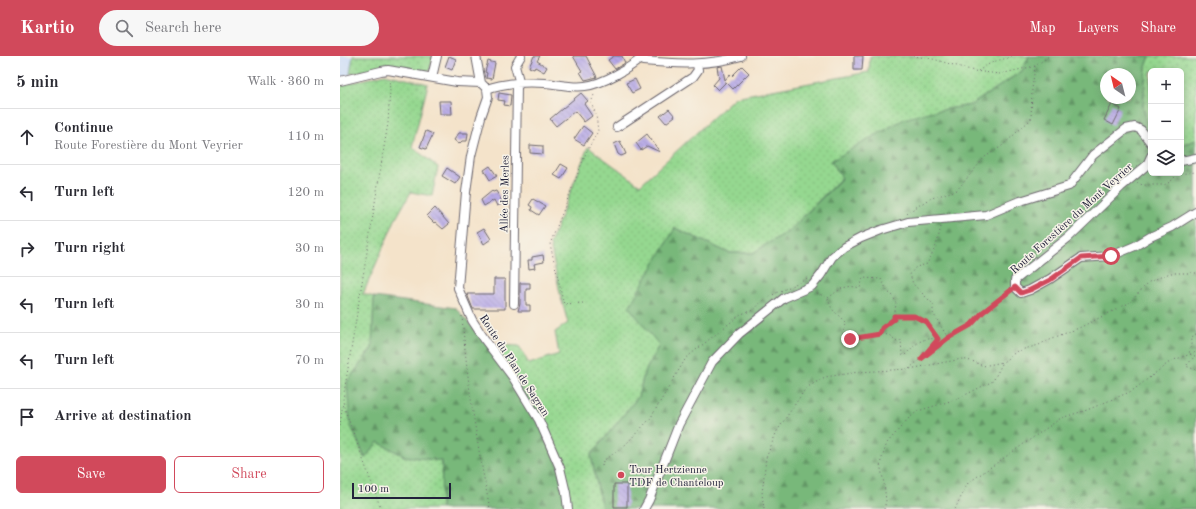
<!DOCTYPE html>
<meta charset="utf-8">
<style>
:root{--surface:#fff;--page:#f7f7f7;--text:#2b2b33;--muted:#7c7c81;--line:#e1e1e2;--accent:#d1495b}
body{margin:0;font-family:"Old Standard TT",serif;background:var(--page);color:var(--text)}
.controls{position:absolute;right:12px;top:12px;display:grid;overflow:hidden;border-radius:6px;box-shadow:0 2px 10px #0003}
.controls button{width:36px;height:36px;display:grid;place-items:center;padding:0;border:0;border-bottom:1px solid var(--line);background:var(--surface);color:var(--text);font:20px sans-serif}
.compass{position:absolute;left:760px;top:12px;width:36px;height:36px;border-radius:50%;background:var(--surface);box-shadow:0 2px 10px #0003;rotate:325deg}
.scale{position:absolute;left:12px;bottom:10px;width:99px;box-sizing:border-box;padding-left:4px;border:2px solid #22223b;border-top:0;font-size:11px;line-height:14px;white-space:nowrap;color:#22223b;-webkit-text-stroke:3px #f7f3e8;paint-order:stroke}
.stop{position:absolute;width:12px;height:12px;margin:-9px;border:3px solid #d1495b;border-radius:50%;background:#fff}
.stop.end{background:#d1495b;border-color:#fff;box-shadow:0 1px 4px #0008}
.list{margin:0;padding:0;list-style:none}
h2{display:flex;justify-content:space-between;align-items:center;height:52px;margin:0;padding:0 16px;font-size:17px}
h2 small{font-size:13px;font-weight:400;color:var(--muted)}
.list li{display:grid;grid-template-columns:26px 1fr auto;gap:12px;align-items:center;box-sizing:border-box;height:56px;padding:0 16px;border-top:1px solid var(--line)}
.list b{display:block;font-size:15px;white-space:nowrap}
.list p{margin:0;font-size:13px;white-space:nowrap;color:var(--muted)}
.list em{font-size:13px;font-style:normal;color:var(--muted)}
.actions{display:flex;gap:8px;padding:12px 16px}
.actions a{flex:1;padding:9px 0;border:1px solid var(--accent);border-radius:6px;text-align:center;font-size:14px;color:var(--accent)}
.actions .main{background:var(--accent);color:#fff}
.icon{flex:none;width:22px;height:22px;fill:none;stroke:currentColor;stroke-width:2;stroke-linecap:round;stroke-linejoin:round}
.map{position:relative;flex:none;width:856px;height:453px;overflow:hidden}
header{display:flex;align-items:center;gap:24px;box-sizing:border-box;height:56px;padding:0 20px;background:var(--accent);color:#fff}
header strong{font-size:19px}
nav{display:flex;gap:22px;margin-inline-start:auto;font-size:14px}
.search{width:280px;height:36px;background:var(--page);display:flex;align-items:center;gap:10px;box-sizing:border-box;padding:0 14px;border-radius:22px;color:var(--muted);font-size:15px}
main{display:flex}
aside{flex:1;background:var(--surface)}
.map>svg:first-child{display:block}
.built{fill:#cadcf9}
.grass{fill:url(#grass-dots);stroke:#5c7d66}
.forest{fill:url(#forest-firs);stroke:#4d6d5a;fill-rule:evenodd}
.building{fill:url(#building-back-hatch)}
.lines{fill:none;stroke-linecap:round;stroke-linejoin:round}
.minor-casing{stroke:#6c666d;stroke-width:10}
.path{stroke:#6c666d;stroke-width:1;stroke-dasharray:1 3;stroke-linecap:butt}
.minor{stroke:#fff;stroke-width:8}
.route{stroke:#d1495b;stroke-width:5}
.poi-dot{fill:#d1495b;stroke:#f7f3e8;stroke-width:1.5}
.labels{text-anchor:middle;stroke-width:3;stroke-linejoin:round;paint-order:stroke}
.street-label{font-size:11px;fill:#22223b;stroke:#f7f3e8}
.poi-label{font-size:11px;fill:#22223b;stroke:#f7f3e8;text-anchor:start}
</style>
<header>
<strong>Kartio</strong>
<div class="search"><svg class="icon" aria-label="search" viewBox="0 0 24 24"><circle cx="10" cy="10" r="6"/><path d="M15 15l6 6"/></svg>Search here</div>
<nav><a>Map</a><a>Layers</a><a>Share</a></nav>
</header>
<main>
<aside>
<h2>5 min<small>Walk · 360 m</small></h2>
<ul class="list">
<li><svg class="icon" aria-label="ahead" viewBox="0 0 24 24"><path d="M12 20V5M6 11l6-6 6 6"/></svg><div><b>Continue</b><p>Route Forestière du Mont Veyrier</p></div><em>110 m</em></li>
<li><svg class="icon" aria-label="left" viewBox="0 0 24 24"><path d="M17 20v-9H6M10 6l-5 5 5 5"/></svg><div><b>Turn left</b></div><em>120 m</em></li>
<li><svg class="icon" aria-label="right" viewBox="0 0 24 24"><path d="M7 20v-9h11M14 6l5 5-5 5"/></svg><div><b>Turn right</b></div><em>30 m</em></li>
<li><svg class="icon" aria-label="left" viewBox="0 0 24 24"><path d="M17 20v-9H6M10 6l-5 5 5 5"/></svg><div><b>Turn left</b></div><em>30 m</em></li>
<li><svg class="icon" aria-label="left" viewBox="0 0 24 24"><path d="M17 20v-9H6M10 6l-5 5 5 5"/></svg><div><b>Turn left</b></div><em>70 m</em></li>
<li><svg class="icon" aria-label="arrive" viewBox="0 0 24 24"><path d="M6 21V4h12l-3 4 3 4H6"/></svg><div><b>Arrive at destination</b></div></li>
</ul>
<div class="actions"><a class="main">Save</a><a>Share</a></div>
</aside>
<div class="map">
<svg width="856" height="453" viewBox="0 0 856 453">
<defs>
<pattern id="grass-dots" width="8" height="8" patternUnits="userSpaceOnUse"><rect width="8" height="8" fill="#95d890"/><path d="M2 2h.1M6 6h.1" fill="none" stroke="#80b97d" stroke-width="1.8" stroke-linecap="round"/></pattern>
<pattern id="forest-firs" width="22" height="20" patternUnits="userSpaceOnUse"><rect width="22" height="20" fill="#78b87a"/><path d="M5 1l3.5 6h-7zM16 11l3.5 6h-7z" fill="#629565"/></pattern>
<pattern id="building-back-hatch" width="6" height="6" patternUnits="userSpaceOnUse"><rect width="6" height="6" fill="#b6a8e7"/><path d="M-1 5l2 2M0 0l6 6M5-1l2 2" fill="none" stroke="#9488bc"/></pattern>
</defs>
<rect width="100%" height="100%" fill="#f7f3e8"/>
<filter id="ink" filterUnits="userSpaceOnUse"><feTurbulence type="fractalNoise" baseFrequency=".025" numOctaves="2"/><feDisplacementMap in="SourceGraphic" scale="8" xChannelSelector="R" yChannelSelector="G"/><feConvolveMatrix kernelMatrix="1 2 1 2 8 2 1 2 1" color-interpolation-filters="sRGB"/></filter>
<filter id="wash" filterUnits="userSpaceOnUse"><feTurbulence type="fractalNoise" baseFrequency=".012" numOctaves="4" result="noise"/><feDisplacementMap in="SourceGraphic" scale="16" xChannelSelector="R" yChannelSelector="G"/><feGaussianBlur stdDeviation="0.9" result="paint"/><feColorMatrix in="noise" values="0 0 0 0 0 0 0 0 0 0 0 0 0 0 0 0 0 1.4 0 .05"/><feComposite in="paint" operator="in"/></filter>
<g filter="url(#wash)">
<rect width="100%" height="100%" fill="#f4e3ca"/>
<!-- built -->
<path class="built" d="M0,0H13L10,20L0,22Z"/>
<!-- grass -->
<path class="grass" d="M13,0H93L90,14L84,17L46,10L10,18Z
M530,0H689L682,15L631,49L590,56L491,105L502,121L487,136L451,173L413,197H389L335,172L319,289L304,318L298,341L251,399L262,453H228L147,288L179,290L189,308L219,298L215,276L228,267L221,242L210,188L248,91L300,129L395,41L529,16Z
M810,0H856V84L841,89V15H811V76L809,74L803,51L806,11Z
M45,18L88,28L72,91L98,111L92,140L71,136L55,164L23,238L34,241L32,292L7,326L24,402L38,386L64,400L102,405L101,453H0V30Z"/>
<!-- forest -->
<path class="forest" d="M689,0H810L806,11L803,51L809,74L811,76V117H841V89L856,84V453H262L251,399L298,341L304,318L319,289L289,251L335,172L389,197H413L451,173L502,122L491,105L564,63L589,56L631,49L682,15ZM766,18H790V42H766Z
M34,241L116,252L147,288L190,342L208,372L228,453H101L102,405L64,400L38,386L25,402L10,368L7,326L32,292Z"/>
<g id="blocks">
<!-- building -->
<path class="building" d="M109,0L116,3L112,14L105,11Z
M194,0H200L197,5L207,11L204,16L195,11L194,13L189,11Z
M233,0H246L257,21L245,24L240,16L242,15Z
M274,0H282L285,7L275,13L268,4Z
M514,0H523L522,14H514Z
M148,5L155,7L152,23L146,22L147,17L145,16Z
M382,10L385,24L390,18L392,20L402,10L409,17L393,33L385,25V27L378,34L373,29L379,22L377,11Z
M295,23L300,33L292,37L286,27Z
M159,37L171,39L170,50L164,49L165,45L158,44Z
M241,37L248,45L244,48L252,60L244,66L235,55L216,70L210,63Z
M99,45H111L112,58H100Z
M772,48L781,53L773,69L764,64Z
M329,53L335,60L326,67L320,60Z
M243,70L252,77L244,89L234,83Z
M86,75L93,78L86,93L80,91Z
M119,77H128L127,85H122L119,88L114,84Z
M307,78L320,96L307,90L301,94L296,87Z
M280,85L286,98L281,100L278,98L274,88Z
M190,89L203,90V98L190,97Z
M221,108L228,112L221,123L214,119Z
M150,110L157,120L150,124L144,114Z
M107,112L120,121L115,128L102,120Z
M152,135L153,136L156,135L163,147L157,150L154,144L144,150L141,144Z
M193,143L205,150L199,159L191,154L192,151L189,149Z
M95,152L109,168L103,173L95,166L94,167L87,160Z
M144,172L151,183L144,188L137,176Z
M203,199L204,206L194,208L195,212L189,213L188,204H192V201Z
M154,223H165V253H133L127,238H154Z
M180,227H190V233H186V249H190V255H178L180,248Z
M274,428H287V451H274Z"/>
</g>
</g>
<g filter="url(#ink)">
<use href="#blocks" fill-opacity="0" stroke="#6c666d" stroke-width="1"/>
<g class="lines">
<defs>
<path id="minor" d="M136,0L141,27
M300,3L303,5C336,8 369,10 401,0
M92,21L97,0
M0,25L41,15L48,14L117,26L141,27L147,33C165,26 186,26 205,27C218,28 232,32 245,30C263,28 290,12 304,0
M180,28L175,10L181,0
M147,33L148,41L141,61L131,100L126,136L118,232L132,264L145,284L172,320L199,364L220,412L226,437L228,453
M277,71L353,21L358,14L357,8
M811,100L807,109L781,131L729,181L675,224V231L681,237L690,234L710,223L741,202L771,200L795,190L810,181L832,171L856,156
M841,105L856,102
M174,248L177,28
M304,453L309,444L339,368L372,306L399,278L444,242L472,230L481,219L492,201L504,191L521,182L541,174L568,166L646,159L677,146L729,130L753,99L786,73L795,71L801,74L811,87"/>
</defs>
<!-- minor casing -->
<use href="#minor" class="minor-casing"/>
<!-- path -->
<path class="path" d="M573,0L593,3L634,15L660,18L695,10L709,0
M638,15C644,11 650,7 656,5C662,3 667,3 672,0
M797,127L803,129H824L830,126L838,118L856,116
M568,158L567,157L589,143L617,134L645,101L662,90L691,63L692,33L695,10
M601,171L596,190L587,208L576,211L570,218L573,228L593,248V257L608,282
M441,235L469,221
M477,237L488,242C500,233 505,228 520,232L523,222L541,223L548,236L553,240L556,247L554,263L542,272L540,278L549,279L557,285L561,284L562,299L564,300C576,288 580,281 598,283L581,303
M488,243L492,253L505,266L504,278L510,283L540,278
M243,247L224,248L210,188L246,97L258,75L256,59L251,47L255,36
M122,260C127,325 137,389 150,453
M555,260H574L586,266L598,282
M856,278L853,279L849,298L855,300L846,310L856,314
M583,301L608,282L631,269L643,256L669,236
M569,313L580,303
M0,370L3,346
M262,410L263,405L284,390L310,363L346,302L401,258L414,254L422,245L438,236
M41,453L4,351L3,343L48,67L50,34L49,23
M424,453L422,438L426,402L437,375L466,332L485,321L519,316L569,313L622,303L635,306L643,310L663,306
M544,453L546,445L544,427L540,408L547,387L568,363L578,355L617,343L653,325L663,306L677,295L699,289L710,283L739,272L789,247L809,226L830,217H856
M615,453L628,427L721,362L747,354L792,335L831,305L856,296"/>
<!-- minor -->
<use href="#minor" class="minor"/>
</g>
</g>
<g class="lines" filter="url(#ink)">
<!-- route -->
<path class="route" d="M510,283L540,278L542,272L554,263V260H574L586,266L598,283L581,303L608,282L631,269L643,256L675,231L681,237L690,234L710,224L741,202L771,200"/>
</g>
<!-- markers -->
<circle class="poi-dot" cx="281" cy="419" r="4"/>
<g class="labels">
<!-- street labels -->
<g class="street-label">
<text transform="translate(164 138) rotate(-89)" y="4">Allée des Merles</text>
<text transform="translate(731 162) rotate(-42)" y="4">Route Forestière du Mont Veyrier</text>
<text transform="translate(175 309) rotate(57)" y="4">Route du Plan de Sagran</text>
</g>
<!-- poi labels -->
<g class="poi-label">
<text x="289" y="417">Tour Hertzienne<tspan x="289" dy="13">TDF de Chanteloup</tspan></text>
</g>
</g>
</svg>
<div class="controls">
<button>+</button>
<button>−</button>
<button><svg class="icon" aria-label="layers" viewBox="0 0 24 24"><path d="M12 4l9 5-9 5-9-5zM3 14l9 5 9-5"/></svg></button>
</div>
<svg class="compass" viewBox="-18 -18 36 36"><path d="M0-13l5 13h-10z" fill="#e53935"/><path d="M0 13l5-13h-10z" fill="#7c7c81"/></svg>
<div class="scale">100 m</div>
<div class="stop" style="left:771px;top:200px"></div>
<div class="stop end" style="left:510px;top:283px"></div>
</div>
</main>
